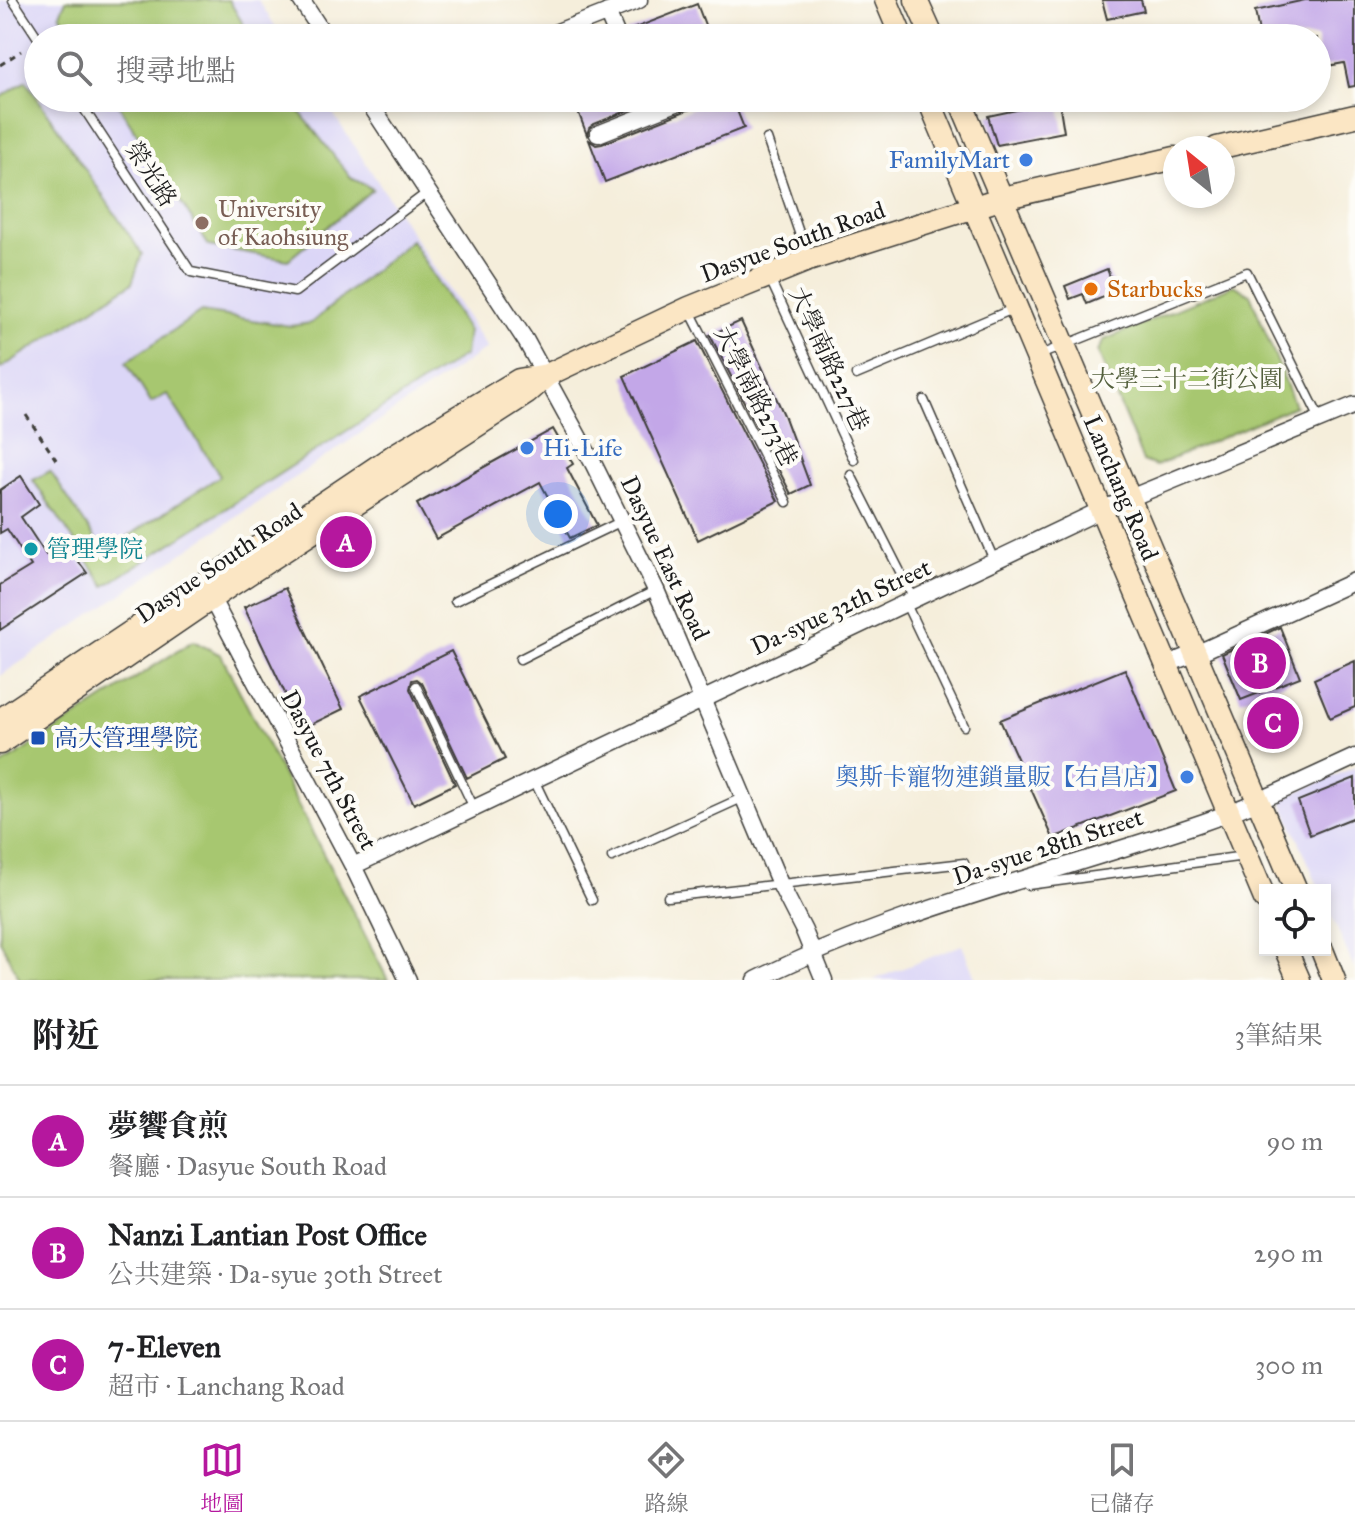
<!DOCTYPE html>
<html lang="zh-TW">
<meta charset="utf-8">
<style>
:root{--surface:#fff;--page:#f6f6f6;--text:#202124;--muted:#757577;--line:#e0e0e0;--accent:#b5179e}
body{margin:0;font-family:"IM FELL Great Primer","Noto Serif TC",serif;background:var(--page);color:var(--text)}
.controls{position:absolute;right:24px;bottom:24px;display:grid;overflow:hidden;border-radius:0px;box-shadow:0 4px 12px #0003}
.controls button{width:72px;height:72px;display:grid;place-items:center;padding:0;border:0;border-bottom:2px solid var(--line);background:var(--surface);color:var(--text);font:40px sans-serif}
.compass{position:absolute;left:1163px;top:136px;width:72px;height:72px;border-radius:50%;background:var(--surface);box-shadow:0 4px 12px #0003;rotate:330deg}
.you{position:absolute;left:558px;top:514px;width:28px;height:28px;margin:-20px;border:6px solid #fff;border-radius:50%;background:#1a73e8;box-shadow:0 0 0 12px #1a73e833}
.badge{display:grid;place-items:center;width:52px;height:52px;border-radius:50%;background:var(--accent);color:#fff;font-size:26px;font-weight:700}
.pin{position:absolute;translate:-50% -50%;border:4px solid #fff;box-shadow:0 2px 8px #0006}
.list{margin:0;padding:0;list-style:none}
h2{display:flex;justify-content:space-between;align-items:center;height:104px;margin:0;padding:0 32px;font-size:34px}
h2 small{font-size:26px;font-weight:400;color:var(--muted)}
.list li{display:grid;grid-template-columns:52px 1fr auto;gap:24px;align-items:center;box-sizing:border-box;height:112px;padding:0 32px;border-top:2px solid var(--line)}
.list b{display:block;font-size:30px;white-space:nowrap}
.list p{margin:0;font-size:26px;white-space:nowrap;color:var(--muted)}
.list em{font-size:26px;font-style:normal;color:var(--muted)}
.icon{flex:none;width:44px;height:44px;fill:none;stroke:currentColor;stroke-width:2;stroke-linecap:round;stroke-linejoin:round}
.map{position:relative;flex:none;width:1355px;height:980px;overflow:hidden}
.search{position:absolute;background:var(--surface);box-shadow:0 4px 12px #0003;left:24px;right:24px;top:24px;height:88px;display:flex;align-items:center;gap:20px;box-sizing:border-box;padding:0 28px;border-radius:44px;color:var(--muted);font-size:30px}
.sheet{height:440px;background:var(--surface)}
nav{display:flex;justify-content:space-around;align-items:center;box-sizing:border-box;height:112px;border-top:2px solid var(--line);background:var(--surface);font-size:22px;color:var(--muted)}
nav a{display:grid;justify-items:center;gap:4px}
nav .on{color:var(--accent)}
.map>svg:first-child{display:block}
.built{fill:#dbd6f7}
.green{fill:#a7c76f;stroke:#627246;stroke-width:2}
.building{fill:#c3a7e8}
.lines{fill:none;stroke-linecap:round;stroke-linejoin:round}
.lane-casing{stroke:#3d3c39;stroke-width:11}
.street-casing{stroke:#3d3c39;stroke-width:19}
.secondary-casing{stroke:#3d3c39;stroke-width:25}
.path{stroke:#3d3c39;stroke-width:3;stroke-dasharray:6 6;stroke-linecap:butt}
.lane{stroke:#fff;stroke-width:8}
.street{stroke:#fff;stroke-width:16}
.secondary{stroke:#fbe6c4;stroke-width:22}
.shop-dot{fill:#3f7fe0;stroke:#fdfcf7;stroke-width:3}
.education-dot{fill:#8d6e63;stroke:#fdfcf7;stroke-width:3}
.food-dot{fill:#e8710a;stroke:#fdfcf7;stroke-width:3}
.culture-dot{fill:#0f9aa8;stroke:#fdfcf7;stroke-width:3}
.transit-dot{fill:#1a4fb4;stroke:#fdfcf7;stroke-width:3}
.labels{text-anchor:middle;stroke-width:8;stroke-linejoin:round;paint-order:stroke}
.shop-label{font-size:24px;fill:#366cbe;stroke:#fdfcf7;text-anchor:end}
.street-label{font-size:24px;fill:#1c1c1c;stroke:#fdfcf7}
.education-label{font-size:24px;fill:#785e54;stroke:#fdfcf7;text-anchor:start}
.food-label{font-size:24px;fill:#c56008;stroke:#fdfcf7;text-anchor:start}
.park-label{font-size:24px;fill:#54603d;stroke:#fdfcf7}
.culture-label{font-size:24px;fill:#0d838f;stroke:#fdfcf7;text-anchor:start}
.transit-label{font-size:24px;fill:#164399;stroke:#fdfcf7;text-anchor:start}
</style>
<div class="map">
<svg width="1355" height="980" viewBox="0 0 1355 980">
<rect width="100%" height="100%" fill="#fdfcf7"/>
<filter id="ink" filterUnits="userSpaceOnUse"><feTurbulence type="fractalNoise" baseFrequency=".0125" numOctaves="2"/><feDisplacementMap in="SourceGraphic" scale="16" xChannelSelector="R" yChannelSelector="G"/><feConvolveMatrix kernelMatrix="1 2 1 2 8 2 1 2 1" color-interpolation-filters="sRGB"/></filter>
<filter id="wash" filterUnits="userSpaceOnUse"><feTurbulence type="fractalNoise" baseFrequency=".006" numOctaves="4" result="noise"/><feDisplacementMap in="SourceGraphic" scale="32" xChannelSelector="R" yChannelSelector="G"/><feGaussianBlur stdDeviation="1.8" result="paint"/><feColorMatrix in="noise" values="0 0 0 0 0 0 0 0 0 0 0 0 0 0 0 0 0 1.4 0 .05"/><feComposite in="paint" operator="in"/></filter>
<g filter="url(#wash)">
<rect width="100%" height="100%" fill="#f5eedb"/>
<!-- built -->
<path class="built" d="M0,0H258L283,38H38V98H323L487,348L0,676Z
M1355,767V970L1325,901V890H1320L1281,799Z
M962,945L976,980H873Z"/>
<!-- green -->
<path class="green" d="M66,0H229L251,38H76L60,14Z
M26,81L142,254L132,283L0,369V98Z
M114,98H289L351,178L373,189L288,260L209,246Z
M411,240L468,331L465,355L105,586L33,480L50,471L104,552L220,476L167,394L151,403L126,362L201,312L290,326L311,323Z
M1234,285L1250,294L1295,406L1156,466L1143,461L1098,352L1104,340Z
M193,641L221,655L388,980H20L0,940V766Z"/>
<g id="blocks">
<!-- building -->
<path class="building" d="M1102,0H1141L1144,11L1107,19Z
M1305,0H1355V86L1349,87L1344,63L1317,68V38H1260L1255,11Z
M697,4L710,38H629L627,31Z
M573,98H659L594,124L589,128L587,135Z
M700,98H732L744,128L605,182L589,140L596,145L602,144L693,108Z
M1059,101L1064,132L997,145L988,116Z
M1107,269L1116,292L1087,304L1083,294L1070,299L1065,286Z
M741,321L784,415L810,485L791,494L710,335Z
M697,341L778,501L698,540L624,376Z
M553,429L573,464L567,468L597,525L570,538L540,482L436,539L417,504Z
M21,476L39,504L21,517L46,555L65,543L87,573L0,630V585L31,566L7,529L0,533V490Z
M285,588L343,709L302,729L244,607Z
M1280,627L1300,677L1241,700L1222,654Z
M451,651L505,759L467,778L422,683L417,679L412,680L410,689L455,784L414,804L360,696Z
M1355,661V707L1330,718L1314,679Z
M1125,669L1176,791L1053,838L1000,720Z
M1355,778V817L1310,835L1298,801Z"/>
</g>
</g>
<g filter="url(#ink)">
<use href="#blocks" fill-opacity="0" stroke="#3d3c39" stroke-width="2"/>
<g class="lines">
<defs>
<path id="lane" d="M13,0L38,38
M77,98L191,272L295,292L428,192
M767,139L808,259
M770,279L854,460
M689,309L787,502
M1040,355L1247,272L1320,419
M856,375L1013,309
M924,400L994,560
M851,475L914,599
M455,601L622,521
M906,604L964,726
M520,659L656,590
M416,686L474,808
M534,780L592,900
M612,857L744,797
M1028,885L1245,856
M668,897L964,863"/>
<path id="street" d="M301,0L326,38
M607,12L618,38
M542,38L639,0
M366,98L526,341L594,465L656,590L780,884L804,931L824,980
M598,134L689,98
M206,588L353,866L408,980
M1167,664L1207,649L1355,581
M353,866L1101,510L1355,405
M756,980C898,909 1055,873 1204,822C1256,804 1305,780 1355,757"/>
<path id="secondary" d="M886,0L902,38
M916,0L933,38
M928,98L1265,899
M959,98L1296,890
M1217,148L1355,116
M0,720L398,453L519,380L547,375L689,308L808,260L1003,198L1175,158
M0,743L231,585L527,393L546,376
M1286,950L1299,980
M1322,950L1334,980"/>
</defs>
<!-- lane casing -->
<use href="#lane" class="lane-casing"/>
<!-- street casing -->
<use href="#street" class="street-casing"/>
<!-- secondary casing -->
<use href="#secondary" class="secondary-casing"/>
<!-- path -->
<path class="path" d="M0,65L21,51
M26,415L59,464"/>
<!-- lane -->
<use href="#lane" class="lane"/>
<!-- street -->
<use href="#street" class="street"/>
<!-- secondary -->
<use href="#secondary" class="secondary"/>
</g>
</g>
<!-- markers -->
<g class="shop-dot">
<circle cx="1026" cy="160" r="8"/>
<circle cx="527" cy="448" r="8"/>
<circle cx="1187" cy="777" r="8"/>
</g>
<circle class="education-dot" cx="202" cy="223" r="8"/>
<circle class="food-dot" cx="1091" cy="289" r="8"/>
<circle class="culture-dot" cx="31" cy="549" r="8"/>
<rect class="transit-dot" x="30" y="730" width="16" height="16" rx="4"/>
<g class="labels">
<!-- shop labels -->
<g class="shop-label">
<text x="1010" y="168">FamilyMart</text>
<text x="543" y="456" text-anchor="start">Hi-Life</text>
<text x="1171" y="785">奧斯卡寵物連鎖量販【右昌店】</text>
</g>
<!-- street labels -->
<g class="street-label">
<text transform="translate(151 174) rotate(57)" y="8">榮光路</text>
<text transform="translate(793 242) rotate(-20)" y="8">Dasyue South Road</text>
<text transform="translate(829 359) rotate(65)" y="8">大學南路227巷</text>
<text transform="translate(756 396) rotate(63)" y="8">大學南路273巷</text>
<text transform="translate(1121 488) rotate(67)" y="8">Lanchang Road</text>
<text transform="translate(665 558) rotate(65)" y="8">Dasyue East Road</text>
<text transform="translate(219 563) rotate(-34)" y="8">Dasyue South Road</text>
<text transform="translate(841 607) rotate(-25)" y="8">Da-syue 32th Street</text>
<text transform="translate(329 770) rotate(62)" y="8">Dasyue 7th Street</text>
<text transform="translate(1048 847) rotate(-18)" y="8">Da-syue 28th Street</text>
</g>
<!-- education labels -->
<g class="education-label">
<text x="218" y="217">University<tspan x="218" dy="28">of Kaohsiung</tspan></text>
</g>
<!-- food labels -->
<g class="food-label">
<text x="1107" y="297">Starbucks</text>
</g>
<!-- park labels -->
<g class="park-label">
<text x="1187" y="387">大學三十二街公園</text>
</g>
<!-- culture labels -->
<g class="culture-label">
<text x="47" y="557">管理學院</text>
</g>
<!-- transit labels -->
<g class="transit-label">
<text x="54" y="746">高大管理學院</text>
</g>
</g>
</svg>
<div class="controls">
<button><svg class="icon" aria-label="locate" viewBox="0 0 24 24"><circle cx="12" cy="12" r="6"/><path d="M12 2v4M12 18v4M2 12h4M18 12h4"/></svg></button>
</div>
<svg class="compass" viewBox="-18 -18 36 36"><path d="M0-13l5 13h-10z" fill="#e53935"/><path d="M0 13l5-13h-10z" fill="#757577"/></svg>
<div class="you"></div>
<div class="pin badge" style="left:346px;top:542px">A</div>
<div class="pin badge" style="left:1260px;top:663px">B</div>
<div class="pin badge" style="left:1273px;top:723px">C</div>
<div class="search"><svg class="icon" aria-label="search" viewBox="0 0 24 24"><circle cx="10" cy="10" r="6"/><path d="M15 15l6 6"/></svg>搜尋地點</div>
</div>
<section class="sheet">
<h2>附近<small>3筆結果</small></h2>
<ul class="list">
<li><span class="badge">A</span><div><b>夢饗食煎</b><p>餐廳 · Dasyue South Road</p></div><em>90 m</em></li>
<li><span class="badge">B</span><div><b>Nanzi Lantian Post Office</b><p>公共建築 · Da-syue 30th Street</p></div><em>290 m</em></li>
<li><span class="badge">C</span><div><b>7-Eleven</b><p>超市 · Lanchang Road</p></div><em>300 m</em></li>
</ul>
</section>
<nav>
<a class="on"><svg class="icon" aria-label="map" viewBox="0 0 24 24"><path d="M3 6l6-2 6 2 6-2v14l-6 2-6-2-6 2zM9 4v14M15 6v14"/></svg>地圖</a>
<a><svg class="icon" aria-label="directions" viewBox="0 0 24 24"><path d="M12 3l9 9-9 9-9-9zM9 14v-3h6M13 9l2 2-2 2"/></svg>路線</a>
<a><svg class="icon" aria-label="saved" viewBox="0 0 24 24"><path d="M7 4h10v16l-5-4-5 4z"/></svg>已儲存</a>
</nav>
